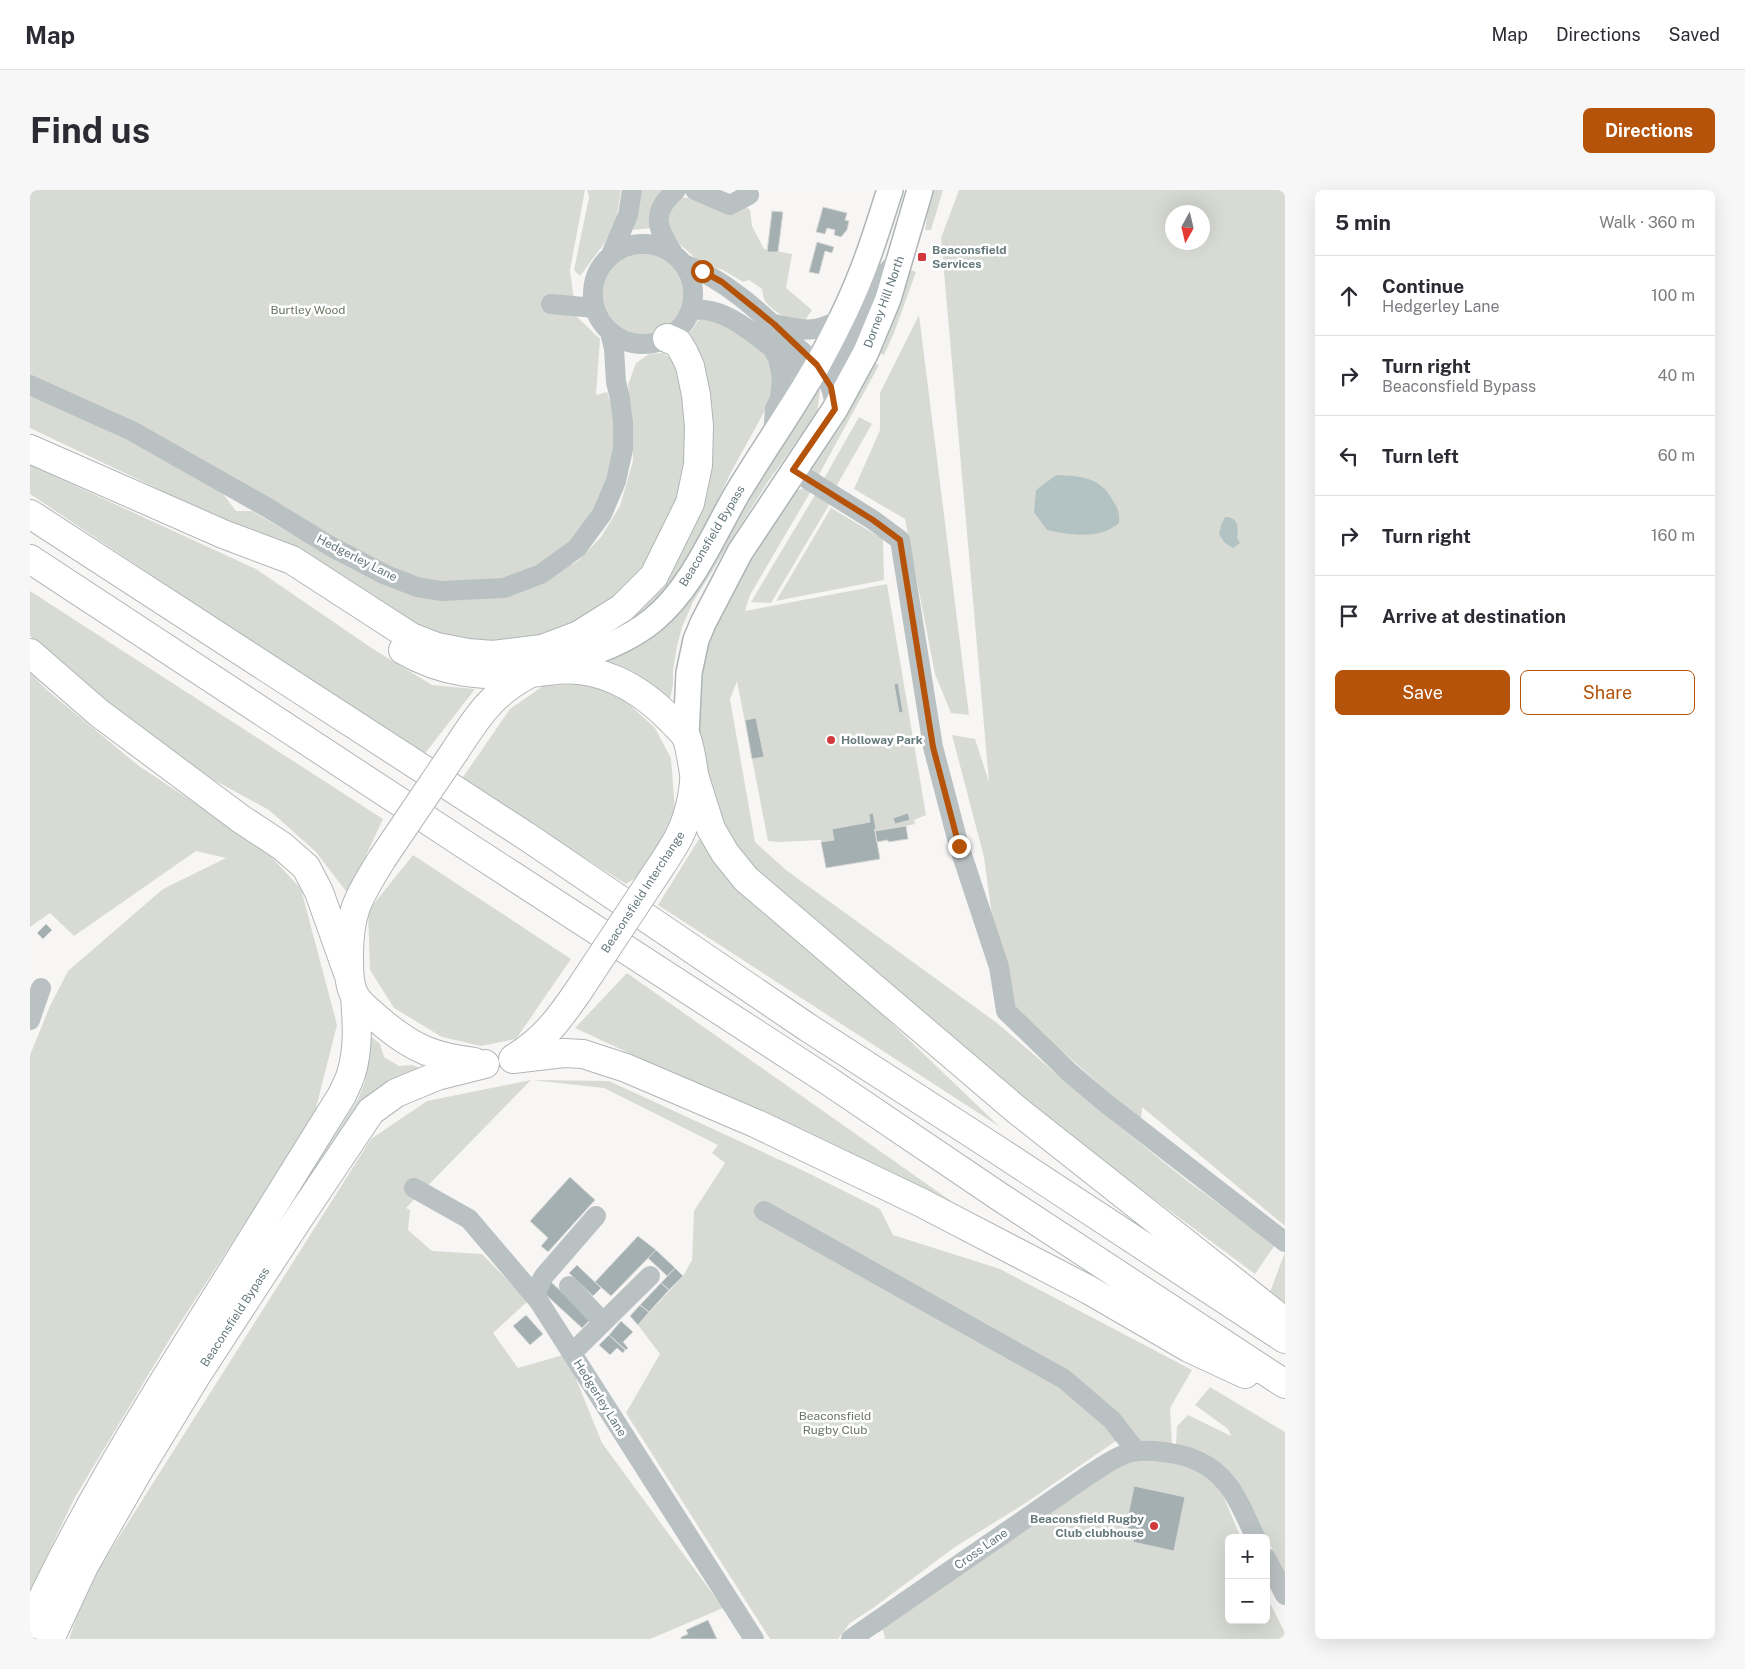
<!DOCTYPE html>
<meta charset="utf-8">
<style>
:root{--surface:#fff;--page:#f7f7f7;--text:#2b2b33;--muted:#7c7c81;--line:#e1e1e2;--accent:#b45309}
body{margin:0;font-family:"Public Sans",sans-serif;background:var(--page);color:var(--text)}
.controls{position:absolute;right:15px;bottom:15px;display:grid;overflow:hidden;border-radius:8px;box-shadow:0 5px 20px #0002}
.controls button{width:45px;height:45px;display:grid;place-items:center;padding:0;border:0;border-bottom:1px solid var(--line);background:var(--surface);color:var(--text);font:25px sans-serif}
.compass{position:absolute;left:1135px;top:15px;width:45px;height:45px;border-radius:50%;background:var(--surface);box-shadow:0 5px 20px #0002;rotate:188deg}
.stop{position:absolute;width:15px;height:15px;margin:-11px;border:4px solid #b45309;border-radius:50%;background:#fff}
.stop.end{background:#b45309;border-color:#fff;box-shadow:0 1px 5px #0008}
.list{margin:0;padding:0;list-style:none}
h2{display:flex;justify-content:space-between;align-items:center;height:65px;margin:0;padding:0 20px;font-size:21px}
h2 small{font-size:16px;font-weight:400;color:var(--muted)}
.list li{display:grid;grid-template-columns:32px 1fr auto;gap:15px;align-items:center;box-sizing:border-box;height:80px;padding:0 20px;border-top:1px solid var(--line)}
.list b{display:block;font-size:19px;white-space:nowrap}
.list p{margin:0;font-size:16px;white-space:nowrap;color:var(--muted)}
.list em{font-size:16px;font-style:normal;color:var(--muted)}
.actions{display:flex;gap:10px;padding:15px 20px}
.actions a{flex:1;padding:11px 0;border:1px solid var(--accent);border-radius:8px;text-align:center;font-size:18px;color:var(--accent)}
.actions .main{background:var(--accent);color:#fff}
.icon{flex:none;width:28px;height:28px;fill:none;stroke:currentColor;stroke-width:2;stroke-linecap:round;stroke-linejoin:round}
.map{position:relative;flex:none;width:1255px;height:1449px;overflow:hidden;border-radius:8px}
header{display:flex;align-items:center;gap:30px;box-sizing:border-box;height:70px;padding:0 25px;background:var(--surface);border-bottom:1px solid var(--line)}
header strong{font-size:24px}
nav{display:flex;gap:28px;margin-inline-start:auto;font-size:18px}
.intro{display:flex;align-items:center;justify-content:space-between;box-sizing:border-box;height:120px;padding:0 30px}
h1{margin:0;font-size:35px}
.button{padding:12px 22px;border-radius:8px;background:var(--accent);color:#fff;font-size:18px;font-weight:700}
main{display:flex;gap:30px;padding:0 30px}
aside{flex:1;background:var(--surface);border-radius:8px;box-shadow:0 5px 20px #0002}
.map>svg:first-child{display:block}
.green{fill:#d8dbd4;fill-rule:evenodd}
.water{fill:#b3c3c3}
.building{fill:#a4afb1;stroke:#d8d8d7}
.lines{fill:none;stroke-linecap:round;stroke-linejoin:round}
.major-casing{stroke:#aeb5b7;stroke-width:28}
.highway-casing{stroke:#b0b6b7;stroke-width:30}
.minor{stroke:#bac1c2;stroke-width:20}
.major{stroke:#fff;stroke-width:25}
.highway{stroke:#fff;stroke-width:28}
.highway-bridge-casing{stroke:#b0b6b7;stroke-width:30;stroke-linecap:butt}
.highway-bridge{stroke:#fff;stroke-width:28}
.route{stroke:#b45309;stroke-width:6}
.poi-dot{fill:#d2393e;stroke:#fff;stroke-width:2}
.labels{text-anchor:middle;stroke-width:5;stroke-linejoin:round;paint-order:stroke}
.poi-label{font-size:12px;font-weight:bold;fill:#65797c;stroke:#fff;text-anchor:start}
.street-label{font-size:12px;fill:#65797c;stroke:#fff}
.park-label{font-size:12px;fill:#6b7563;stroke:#fff}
</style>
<header>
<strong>Map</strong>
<nav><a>Map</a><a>Directions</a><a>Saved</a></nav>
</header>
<div class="intro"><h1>Find us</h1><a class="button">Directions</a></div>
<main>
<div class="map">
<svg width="1255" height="1449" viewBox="0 0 1255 1449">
<rect width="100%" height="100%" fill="#f7f6f4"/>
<!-- green -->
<path class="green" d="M0,0H555L540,80L546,126L570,149L566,205L577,202L585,224L586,248L574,305L539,355L495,383L444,396L389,389L312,355L254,316L21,194L0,185Z
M557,0H591L586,31L576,51L550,86L544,80L559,7Z
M609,0H634L622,38L603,40Z
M901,0H913L901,40H895Z
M929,0H1255V1036L1112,917L1111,931L981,816L962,726L954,667L922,545L945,549L959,592L911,48ZM1142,22H1172V52H1142Z
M648,7L658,8L699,23L713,14L720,20L722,36L734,59L762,64L756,98L782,120L773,133C759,130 744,123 735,111C733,108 733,103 732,99L719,90L713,92L693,80L676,74L665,68L639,44L638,22Z
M573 104a40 40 0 1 1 80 0a40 40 0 1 1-80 0Z
M879,79L886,82L864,143L854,165L845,162Z
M680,125L691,127L734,164L743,182V206L700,284L689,308L682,329L657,372L616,424L573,447L661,333L654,151L668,131Z
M889,125L939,525L921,523L905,484L875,329L824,299L850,240V203Z
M633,163L648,173L660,240L650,314L618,373L573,421L511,451L436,457L389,441L179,326L122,296L0,238V204L87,243L190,300L206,321H222L309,372L371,401L436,410L494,399L548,371L571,347L590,316L603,271L602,222L598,195L606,173L619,164Z
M840,170L849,175L786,290L781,281V275Z
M786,195L790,201L787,223L737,293L663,412L652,437L647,456L643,481V495L640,509C617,490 601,478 573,470L682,373Z
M829,227L842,234L803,302L792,292Z
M0,275L226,379L343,459L402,495L445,499L393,566L0,304Z
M775,298L781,301L720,405L715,421L857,394L896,625L884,630L885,634L876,636L878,649L858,652L857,650L847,652L850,669L796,678L791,650L750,652L738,651L707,491L700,509L725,652L756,680L967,833L1067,919L1156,990L1245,1055L1225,1084L1065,965L922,852L711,671L686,636L676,593L668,525L670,475L684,436L739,338L765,301Z
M788,300L802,310L741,413L721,412Z
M801,318L853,349L854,390L746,411Z
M0,401L353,629L318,704L286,662L239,620L184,590L121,546L49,490L0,446Z
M0,483L18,501L109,576L234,659L271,699L307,835L284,926L141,1147L44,1309L0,1401V865L20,816L38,781L133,699L196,668L166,661L44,746L20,723L0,737Z
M556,494L589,505L625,538L641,568L645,620L615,682L596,694L431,590L480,519L513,496Z
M669,649L970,937L628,715Z
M383,665L541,769L486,849L451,856L412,847L364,818L340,780L338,721Z
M597,783L928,1016L545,838Z
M339,845L350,854L354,867L369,876L382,875L404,883L364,900L14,1449H4L32,1390L171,1150L328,909L335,892Z
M501,890L376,1018L380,1020L378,1040L402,1061L452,1064L498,1111L463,1143L488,1178L536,1164L572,1253L693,1418L620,1449H39L56,1399L341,949L397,911L501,890L579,891L776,982L850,1019L863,1045L970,1079L1162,1180L1140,1218L1142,1255L1108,1253L1096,1244L997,1312L925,1357L843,1418L820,1433L808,1449H740L596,1223L630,1164L608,1135L653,1086L662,1070L664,1021L695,973L682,963L688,955L574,898Z
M1255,1062V1116L1239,1105Z
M1180,1197L1255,1242V1387L1225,1322L1146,1256L1147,1236L1158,1225L1201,1246L1198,1239L1165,1215Z
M1112,1269L1141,1271L1166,1279L1189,1296L1211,1348H1199V1430H1236V1405L1255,1443V1449H855L853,1440L835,1449L945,1365L1092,1275Z"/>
<!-- water -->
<path class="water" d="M1026,285C1051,286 1071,287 1083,311C1088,319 1090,323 1089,333C1070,350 1040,345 1017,340L1004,322L1006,300Z
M1195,327C1208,327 1209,337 1207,348L1210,353L1203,358L1195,353L1189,344L1191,335Z"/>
<!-- building -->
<path class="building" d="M793,17L817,23L815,30L819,31L817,40L811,47L804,45L805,40L797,38L795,44L786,42Z
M742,21L753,22L748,62H737Z
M787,52L804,57L802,63L795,61L789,84L779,82Z
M868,493L873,522L869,523L864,494Z
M726,528L734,567L722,569L715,530Z
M843,623L846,639H844L845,641L850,669L796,678L791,652L804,650L802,639L840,632L839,624Z
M878,623L880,630L865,634L863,628Z
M876,636L878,649L858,652V650L847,652L845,641Z
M16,734L22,740L13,749L7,743Z
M540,987L565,1010L518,1062L511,1056L518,1048L500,1031Z
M608,1046L626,1060L581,1106L565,1092Z
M626,1060L645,1078L637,1086L618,1068Z
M547,1075L571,1098L563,1106L539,1083Z
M645,1078L653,1086L639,1100L631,1093Z
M521,1092L561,1129L552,1138L513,1102Z
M631,1093L639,1100L619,1122L610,1115Z
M610,1115L619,1122L608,1135L600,1126Z
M496,1125L513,1144L500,1155L483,1136Z
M591,1131L603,1142L593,1152L598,1158L596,1160L579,1145Z
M579,1145L595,1160L593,1163L587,1158L580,1165L569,1155Z
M1104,1296L1155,1307L1144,1361L1103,1352L1104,1346L1096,1345L1100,1327L1098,1326Z
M678,1430L687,1449H651V1447L658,1444L656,1440Z"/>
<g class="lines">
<defs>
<path id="major" d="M521,478C555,465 594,454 623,430C662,398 683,345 708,302C734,259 763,218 788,174C804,145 820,113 832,82C843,55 851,27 860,0
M656,546L659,483L666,450L673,433L710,362L805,219L836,162L858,109L890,0"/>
<path id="highway" d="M0,259L193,344L262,370L381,447L407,457L438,463L463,465L512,459L549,445L592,418L624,386L660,313L668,275L669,236L666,205L660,176L654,163L648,153L637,148
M0,324L499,648L777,837L969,961L1255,1149
M0,369L443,660L797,890L970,1007L1255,1194
M373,460C414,484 452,486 498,484
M0,463L69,523L211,629L252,656L276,677L289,702L319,786
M425,561C446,529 461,504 497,485C503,482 512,482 519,481C567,473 609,497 641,530C645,535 653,541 656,547C659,552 663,577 664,584C665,591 663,599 662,607C656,639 645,655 627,682
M664,585L681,639L695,663L716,689L988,921L1249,1127
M352,669C327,709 318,724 319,772C319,783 319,796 325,806C330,815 346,827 355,835C386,860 405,867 444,872
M484,868C513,851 530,828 549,800
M483,869L534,863L553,864L596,878L727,934L892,1013L1059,1100L1159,1158L1215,1184
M0,1435C49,1328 110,1229 172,1130C219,1055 265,980 312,905C315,898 319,891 321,884C329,859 327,832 325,806
M20,1449L54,1376L107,1283L166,1186L269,1028L341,921L366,903L407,886L455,874"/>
</defs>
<!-- major casing -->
<use href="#major" class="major-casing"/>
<!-- highway casing -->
<use href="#highway" class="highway-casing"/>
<!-- minor -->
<path class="minor" d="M665,0L700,15L719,5
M563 104a50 50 0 1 1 100 0a50 50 0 1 1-100 0Z
M643,63C627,38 620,23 646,0
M581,65L598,25L602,0
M654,74C699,91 734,126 768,158C778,167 788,175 795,186C802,196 804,207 805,219
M521,114L565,118
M661,119C670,119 679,120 688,123C707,129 736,152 751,166C760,174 770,185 782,187C795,190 803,182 811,173L854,85L864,74
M744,134C772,140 783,144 810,130
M743,160L748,169L752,187L750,208L745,219L743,245
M0,195L102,241L238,318L300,356L356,385L387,397L411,401L474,398L511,384L547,358L572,324L586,291L593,259V232L590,208L586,192L584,159L580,142
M763,280L843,330L870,350L903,557L929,656L969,777L976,821L1040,883L1078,915L1255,1052
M0,830L11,798
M384,998L439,1029L508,1110L724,1449
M734,1021L1034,1189L1082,1230L1106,1261
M539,1096L573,1132
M504,1105L514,1086L566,1026
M542,1163L620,1086
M1236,1368L1255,1405
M821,1449L1050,1291C1064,1282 1079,1270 1095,1264C1113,1257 1154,1263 1170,1272C1180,1277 1190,1285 1197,1294C1208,1307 1218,1332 1226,1348"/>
<!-- major -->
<use href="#major" class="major"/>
<!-- highway -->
<use href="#highway" class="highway"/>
<defs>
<path id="highway-bridge" d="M352,669L425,561
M549,800L627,682"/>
</defs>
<!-- highway-bridge casing -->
<use href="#highway-bridge" class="highway-bridge-casing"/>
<!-- highway-bridge -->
<use href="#highway-bridge" class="highway-bridge"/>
</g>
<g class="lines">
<!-- route -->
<path class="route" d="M672,81L692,92L744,134L787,175L801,197L805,219L763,280L843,330L870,350L903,557L929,656"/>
</g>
<!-- markers -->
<g class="poi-dot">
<rect x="887" y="62" width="10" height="10" rx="2.5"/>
<circle cx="801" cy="550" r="5"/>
<circle cx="1124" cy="1336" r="5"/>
</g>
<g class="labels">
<!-- poi labels -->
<g class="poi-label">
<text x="902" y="64">Beaconsfield<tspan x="902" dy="14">Services</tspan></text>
<text x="811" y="554">Holloway Park</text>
<text x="1114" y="1333" text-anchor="end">Beaconsfield Rugby<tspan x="1114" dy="14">Club clubhouse</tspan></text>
</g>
<!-- street labels -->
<g class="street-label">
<text transform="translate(854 112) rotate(-70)" y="4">Dorney Hill North</text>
<text transform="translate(682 346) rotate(-59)" y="4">Beaconsfield Bypass</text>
<text transform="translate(327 368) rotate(27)" y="4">Hedgerley Lane</text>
<text transform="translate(613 702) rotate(-57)" y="4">Beaconsfield Interchange</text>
<text transform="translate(205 1127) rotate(-57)" y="4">Beaconsfield Bypass</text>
<text transform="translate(570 1208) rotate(58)" y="4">Hedgerley Lane</text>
<text transform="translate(951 1359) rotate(-35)" y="4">Cross Lane</text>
</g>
<!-- park labels -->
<g class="park-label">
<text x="278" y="124">Burtley Wood</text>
<text x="805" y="1230">Beaconsfield<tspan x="805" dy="14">Rugby Club</tspan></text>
</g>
</g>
</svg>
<div class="controls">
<button>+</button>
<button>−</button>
</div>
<svg class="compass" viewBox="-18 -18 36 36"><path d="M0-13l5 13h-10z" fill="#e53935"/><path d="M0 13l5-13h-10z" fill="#7c7c81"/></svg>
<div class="stop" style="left:672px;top:81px"></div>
<div class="stop end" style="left:929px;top:656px"></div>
</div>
<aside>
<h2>5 min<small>Walk · 360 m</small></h2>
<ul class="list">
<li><svg class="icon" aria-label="ahead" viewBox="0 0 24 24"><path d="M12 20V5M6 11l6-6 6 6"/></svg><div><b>Continue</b><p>Hedgerley Lane</p></div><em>100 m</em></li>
<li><svg class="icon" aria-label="right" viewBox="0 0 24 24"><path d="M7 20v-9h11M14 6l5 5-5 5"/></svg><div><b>Turn right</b><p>Beaconsfield Bypass</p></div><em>40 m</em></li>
<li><svg class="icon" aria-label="left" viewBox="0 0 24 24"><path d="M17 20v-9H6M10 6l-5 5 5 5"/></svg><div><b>Turn left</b></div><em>60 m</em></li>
<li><svg class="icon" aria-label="right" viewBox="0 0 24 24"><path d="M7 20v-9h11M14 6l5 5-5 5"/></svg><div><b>Turn right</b></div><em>160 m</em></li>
<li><svg class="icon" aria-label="arrive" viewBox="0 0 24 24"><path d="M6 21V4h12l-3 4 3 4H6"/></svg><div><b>Arrive at destination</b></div></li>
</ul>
<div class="actions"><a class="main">Save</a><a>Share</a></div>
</aside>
</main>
